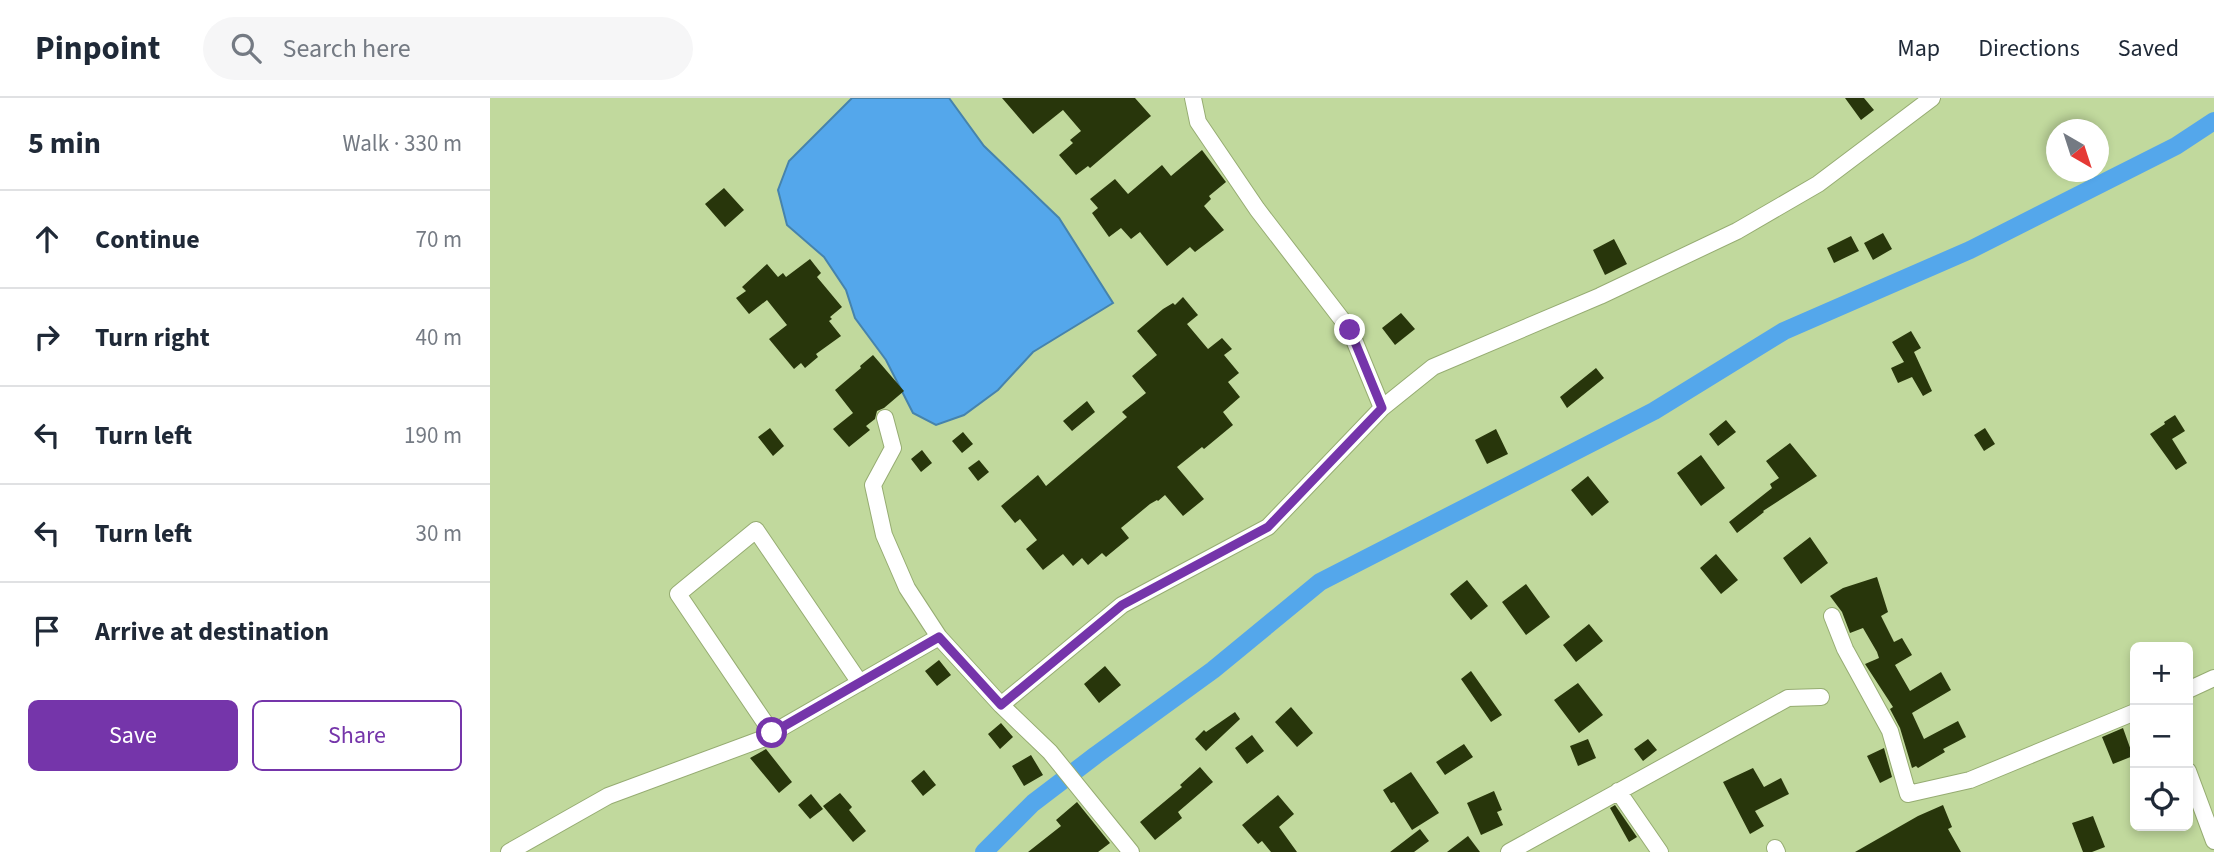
<!DOCTYPE html>
<meta charset="utf-8">
<style>
:root{--surface:#fff;--page:#f6f6f7;--text:#1f2937;--muted:#747a83;--line:#e0e1e3;--accent:#7535aa}
body{margin:0;font-family:"Source Sans 3",sans-serif;background:var(--page);color:var(--text)}
.controls{position:absolute;right:21px;bottom:21px;display:grid;overflow:hidden;border-radius:10px;box-shadow:0 4px 10px #0003}
.controls button{width:63px;height:63px;display:grid;place-items:center;padding:0;border:0;border-bottom:2px solid var(--line);background:var(--surface);color:var(--text);font:35px sans-serif}
.compass{position:absolute;left:1556px;top:21px;width:63px;height:63px;border-radius:50%;background:var(--surface);box-shadow:0 4px 10px #0003;rotate:141deg}
.stop{position:absolute;width:21px;height:21px;margin:-16px;border:5px solid #7535aa;border-radius:50%;background:#fff}
.stop.end{background:#7535aa;border-color:#fff;box-shadow:0 2px 7px #0008}
.list{margin:0;padding:0;list-style:none}
h2{display:flex;justify-content:space-between;align-items:center;height:91px;margin:0;padding:0 28px;font-size:30px}
h2 small{font-size:23px;font-weight:400;color:var(--muted)}
.list li{display:grid;grid-template-columns:46px 1fr auto;gap:21px;align-items:center;box-sizing:border-box;height:98px;padding:0 28px;border-top:2px solid var(--line)}
.list b{display:block;font-size:26px;white-space:nowrap}
.list em{font-size:23px;font-style:normal;color:var(--muted)}
.actions{display:flex;gap:14px;padding:21px 28px}
.actions a{flex:1;padding:16px 0;border:2px solid var(--accent);border-radius:10px;text-align:center;font-size:24px;color:var(--accent)}
.actions .main{background:var(--accent);color:#fff}
.icon{flex:none;width:38px;height:38px;fill:none;stroke:currentColor;stroke-width:2;stroke-linecap:round;stroke-linejoin:round}
.map{position:relative;flex:none;width:1724px;height:754px;overflow:hidden}
header{display:flex;align-items:center;gap:42px;box-sizing:border-box;height:98px;padding:0 35px;background:var(--surface);border-bottom:2px solid var(--line)}
header strong{font-size:33px}
nav{display:flex;gap:38px;margin-inline-start:auto;font-size:24px}
.search{width:490px;height:63px;background:var(--page);display:flex;align-items:center;gap:18px;box-sizing:border-box;padding:0 24px;border-radius:38px;color:var(--muted);font-size:26px}
main{display:flex}
aside{flex:1;background:var(--surface)}
.map>svg:first-child{display:block}
.water{fill:#54a7eb;stroke:#4683ac;stroke-width:2}
.lines{fill:none;stroke-linecap:round;stroke-linejoin:round}
.canal{stroke:#54a7eb;stroke-width:18}
.building{fill:#28360b}
.minor-casing{stroke:#96ac72;stroke-width:18}
.minor{stroke:#fff;stroke-width:16}
.route{stroke:#7535aa;stroke-width:9}
</style>
<header>
<strong>Pinpoint</strong>
<div class="search"><svg class="icon" aria-label="search" viewBox="0 0 24 24"><circle cx="10" cy="10" r="6"/><path d="M15 15l6 6"/></svg>Search here</div>
<nav><a>Map</a><a>Directions</a><a>Saved</a></nav>
</header>
<main>
<aside>
<h2>5 min<small>Walk · 330 m</small></h2>
<ul class="list">
<li><svg class="icon" aria-label="ahead" viewBox="0 0 24 24"><path d="M12 20V5M6 11l6-6 6 6"/></svg><div><b>Continue</b></div><em>70 m</em></li>
<li><svg class="icon" aria-label="right" viewBox="0 0 24 24"><path d="M7 20v-9h11M14 6l5 5-5 5"/></svg><div><b>Turn right</b></div><em>40 m</em></li>
<li><svg class="icon" aria-label="left" viewBox="0 0 24 24"><path d="M17 20v-9H6M10 6l-5 5 5 5"/></svg><div><b>Turn left</b></div><em>190 m</em></li>
<li><svg class="icon" aria-label="left" viewBox="0 0 24 24"><path d="M17 20v-9H6M10 6l-5 5 5 5"/></svg><div><b>Turn left</b></div><em>30 m</em></li>
<li><svg class="icon" aria-label="arrive" viewBox="0 0 24 24"><path d="M6 21V4h12l-3 4 3 4H6"/></svg><div><b>Arrive at destination</b></div></li>
</ul>
<div class="actions"><a class="main">Save</a><a>Share</a></div>
</aside>
<div class="map">
<svg width="1724" height="754" viewBox="0 0 1724 754">
<rect width="100%" height="100%" fill="#c1d99d"/>
<!-- water -->
<path class="water" d="M362,0H459L494,48L569,120L623,205L543,254L508,292L474,317L446,327L423,315L396,262L365,220L356,192L334,159L297,127L288,92L299,63Z"/>
<g class="lines">
<!-- canal -->
<path class="canal" d="M494,754L543,705L606,657L723,572L830,484L1164,313L1294,233L1480,152L1686,48L1724,23"/>
</g>
<!-- building -->
<path class="building" d="M512,0H645L661,18L600,70L598,68L586,77L569,57L583,45L580,42L591,33L573,12L543,36Z
M1355,0H1374L1384,12L1371,22Z
M712,52L736,84L719,98L721,101L714,108L734,132L705,154L700,149L677,168L650,134L641,141L631,130L619,139L602,115L608,110L600,101L625,81L638,96L672,67L681,78Z
M234,90L254,112L235,129L215,106Z
M1393,135L1402,151L1383,162L1374,145Z
M1361,138L1369,153L1344,165L1337,150Z
M1124,141L1137,166L1115,177L1103,152Z
M320,161L331,175L327,179L352,209L340,219L342,221L339,223L351,238L326,256L328,259L315,270L311,265L304,271L279,241L297,227L277,202L259,216L246,200L256,193L252,189L277,166L288,179L293,175L296,179Z
M693,199L708,217L697,226L718,251L732,240L742,251L734,257L749,275L738,284L750,299L733,314L743,327L714,351L712,349L687,369L714,401L693,418L675,397L668,403L667,402L660,406L631,430L639,440L616,459L612,455L598,467L592,460L583,468L573,456L553,472L536,451L547,442L530,421L525,425L511,408L548,377L556,388L637,319L632,314L656,295L642,278L667,257L647,233L673,211L683,205L685,207Z
M911,215L925,231L905,247L892,230Z
M1421,233L1431,250L1424,254L1442,293L1433,298L1422,279L1408,285L1401,270L1414,264L1402,244Z
M383,257L414,293L394,310L387,313L385,321L376,328L380,332L359,349L343,331L363,315L345,292L371,270L370,268Z
M1106,270L1114,280L1077,310L1070,299Z
M597,303L605,314L582,333L573,323Z
M1685,317L1695,333L1682,341L1697,365L1686,372L1660,336L1675,326L1674,324Z
M1236,322L1246,334L1228,348L1219,336Z
M280,330L294,348L283,358L268,339Z
M1495,330L1505,346L1494,353L1484,337Z
M1006,331L1018,356L997,366L985,342Z
M473,334L483,346L472,355L462,343Z
M1300,345L1327,378L1273,413L1274,414L1247,435L1239,424L1282,390L1280,386L1289,380L1276,363Z
M432,352L442,365L431,374L421,361Z
M1211,357L1235,390L1211,408L1187,375Z
M489,362L499,374L488,383L478,370Z
M1098,378L1119,404L1102,418L1081,392Z
M1320,439L1338,465L1311,486L1293,460Z
M1226,456L1248,482L1231,496L1210,470Z
M1387,479L1398,514L1391,518L1404,544L1412,540L1422,557L1405,567L1420,593L1451,574L1461,592L1422,615L1434,641L1468,623L1476,639L1453,651L1455,654L1428,670L1426,668L1422,670L1410,630L1400,611L1403,609L1375,566L1389,560L1387,554L1373,530L1360,535L1352,514L1340,498L1353,490Z
M977,482L998,508L981,522L960,496Z
M1036,486L1060,519L1036,537L1012,504Z
M1099,526L1113,543L1086,564L1073,547Z
M449,562L461,577L447,588L435,573Z
M615,568L631,587L609,605L594,586Z
M981,573L1012,617L1001,624L971,581Z
M1088,585L1113,617L1089,635L1064,602Z
M801,609L823,635L807,649L785,624Z
M745,614L750,621L716,653L705,641L714,632L716,634Z
M511,625L523,639L510,651L498,636Z
M1633,630L1643,658L1623,666L1612,639Z
M762,637L774,653L757,666L745,650Z
M1098,641L1106,660L1088,668L1080,648Z
M1158,641L1167,652L1153,663L1144,651Z
M974,646L983,659L955,677L946,664Z
M1394,650L1402,679L1390,685L1377,658Z
M276,651L302,684L289,695L260,660Z
M541,657L553,677L534,688L522,668Z
M710,669L723,684L688,714L692,720L665,742L650,724L692,689L690,687Z
M1263,670L1274,689L1291,680L1299,696L1265,713L1274,728L1260,736L1233,684Z
M434,672L446,687L433,698L421,683Z
M921,674L949,715L922,732L904,704L901,705L893,692Z
M1004,693L1012,712L1007,714L1013,727L991,737L977,705Z
M350,695L362,709L359,712L376,733L363,744L333,708Z
M321,696L333,711L320,721L308,707Z
M788,697L804,716L789,729L807,754H781L772,743L768,746L752,727Z
M587,704L620,745L608,754H538L571,728L566,722Z
M1125,707L1147,739L1139,744L1120,710Z
M1453,707L1462,729L1458,731L1471,754H1365L1428,718Z
M1603,718L1615,749L1602,754H1593L1582,725Z
M930,731L939,743L924,754H900Z
M978,738L990,754H957Z"/>
<g class="lines">
<defs>
<path id="minor" d="M703,0L708,24L767,111L860,232L892,310
M395,320L403,350L383,387L394,437L417,490L449,539
M1342,518L1355,551L1400,633L1418,696L1480,682L1645,614
M1698,592L1724,580
M511,607L632,507L778,429L892,310L943,269L1110,198L1247,133L1328,86L1442,0
M282,635L188,496L266,432L370,585
M1698,673L1724,743
M1128,693L1170,754
M1285,750L1287,754
M19,754L118,698L272,641L449,539L511,607L560,654L641,754
M1019,754L1298,600L1331,599"/>
</defs>
<!-- minor casing -->
<use href="#minor" class="minor-casing"/>
<!-- minor -->
<use href="#minor" class="minor"/>
</g>
<g class="lines">
<!-- route -->
<path class="route" d="M282,635L449,539L511,607L632,507L778,429L892,310L860,232"/>
</g>
</svg>
<div class="controls">
<button>+</button>
<button>−</button>
<button><svg class="icon" aria-label="locate" viewBox="0 0 24 24"><circle cx="12" cy="12" r="6"/><path d="M12 2v4M12 18v4M2 12h4M18 12h4"/></svg></button>
</div>
<svg class="compass" viewBox="-18 -18 36 36"><path d="M0-13l5 13h-10z" fill="#e53935"/><path d="M0 13l5-13h-10z" fill="#747a83"/></svg>
<div class="stop" style="left:282px;top:635px"></div>
<div class="stop end" style="left:860px;top:232px"></div>
</div>
</main>
